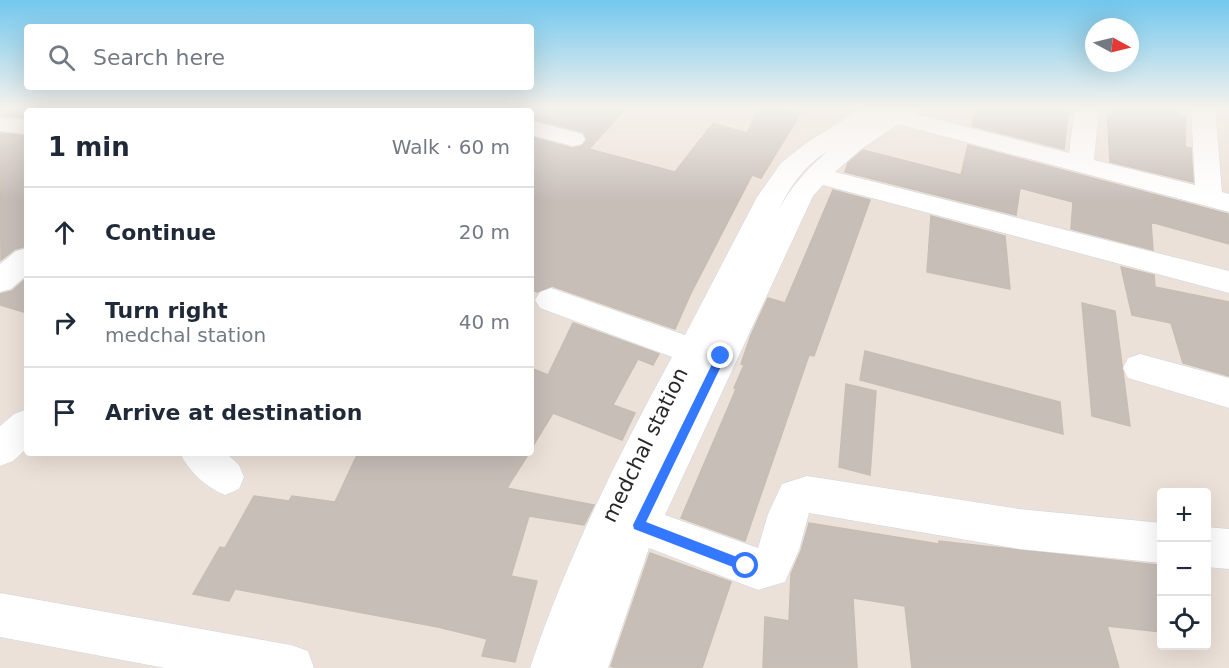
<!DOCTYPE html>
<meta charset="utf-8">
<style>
:root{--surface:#fff;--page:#f6f6f7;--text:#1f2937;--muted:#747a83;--line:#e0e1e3}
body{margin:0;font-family:"DejaVu Sans",sans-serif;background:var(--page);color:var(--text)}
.controls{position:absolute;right:18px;bottom:18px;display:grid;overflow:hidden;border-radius:6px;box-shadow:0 6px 24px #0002}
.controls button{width:54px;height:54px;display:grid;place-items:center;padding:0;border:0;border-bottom:2px solid var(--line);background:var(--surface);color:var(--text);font:30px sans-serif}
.compass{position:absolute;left:1085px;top:18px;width:54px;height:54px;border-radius:50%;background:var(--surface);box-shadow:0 6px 24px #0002;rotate:97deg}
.stop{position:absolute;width:18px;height:18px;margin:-14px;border:4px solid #3378ff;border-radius:50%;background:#fff}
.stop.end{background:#3378ff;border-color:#fff;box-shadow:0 2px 6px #0008}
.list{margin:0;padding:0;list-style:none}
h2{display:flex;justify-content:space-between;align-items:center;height:78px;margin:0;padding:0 24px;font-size:26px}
h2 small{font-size:20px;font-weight:400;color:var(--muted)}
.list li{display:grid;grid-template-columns:39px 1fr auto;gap:18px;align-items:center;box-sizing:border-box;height:90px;padding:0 24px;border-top:2px solid var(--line)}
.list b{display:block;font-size:22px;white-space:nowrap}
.list p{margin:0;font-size:20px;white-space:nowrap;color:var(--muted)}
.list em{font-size:20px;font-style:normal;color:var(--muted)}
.icon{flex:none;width:33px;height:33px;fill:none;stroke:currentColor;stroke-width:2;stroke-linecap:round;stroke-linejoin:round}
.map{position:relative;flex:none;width:1229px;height:668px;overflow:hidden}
.search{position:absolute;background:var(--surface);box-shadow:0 6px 24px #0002;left:24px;top:24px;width:510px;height:66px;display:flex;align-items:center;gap:15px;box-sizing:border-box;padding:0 21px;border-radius:6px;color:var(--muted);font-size:22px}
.panel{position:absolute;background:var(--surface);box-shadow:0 6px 24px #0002;left:24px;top:108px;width:510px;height:348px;border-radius:6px}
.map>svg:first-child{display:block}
.building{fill:#c7beb8;stroke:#c7bdb2;stroke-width:1.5}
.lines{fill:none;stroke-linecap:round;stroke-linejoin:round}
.minor-casing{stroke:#ced5e3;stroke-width:1}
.minor{fill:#fff;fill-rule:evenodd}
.route{fill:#3378ff}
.labels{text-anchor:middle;stroke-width:6;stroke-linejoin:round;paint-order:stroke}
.street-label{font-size:21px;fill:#282828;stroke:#fff}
</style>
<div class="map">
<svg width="1229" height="668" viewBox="0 0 1229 668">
<rect width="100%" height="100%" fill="#ece1d8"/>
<!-- building -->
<path class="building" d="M15,107H27V118L4,115Z
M531,107H627L589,149L675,172L713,123L747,133L759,107H772L801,113L761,178L752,175L691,293L675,329L552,286L537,292L531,290V137L572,148L582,146L587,140L583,132L531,119Z
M976,107H1069L1064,149L972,126Z
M1107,107H1178L1177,115L1186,117L1185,147L1191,148L1193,182L1110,162Z
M0,133L27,136V246L15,249L1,260Z
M968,145L1228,214L1229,244L1151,222L1153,250L1071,229L1073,202L1020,188L1016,215L845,172L848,163L863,150L961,175Z
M833,190L870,200L814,356L809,355L745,541L681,518L736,389L734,388L744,365L741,364L751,335L768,298L785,303Z
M931,216L1005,236L1010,289L927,272Z
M1121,267L1154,275L1155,287L1229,302V376L1183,363L1171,323L1132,315Z
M27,278V313L0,305V294L12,291Z
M1082,303L1115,311L1130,426L1092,416Z
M573,323L659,354L653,365L638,359L613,405L635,413L622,440L553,413L531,449V368L548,375Z
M865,351L1060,402L1063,434L860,380Z
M846,384L876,391L870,475L839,467Z
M358,453H529L507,488L594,505L584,525L529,516L511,576L537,581L515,662L482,656L487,639L438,627L235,589L229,601L193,594L220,547L225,548L254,496L289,501L292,496L335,502Z
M809,523L939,544V541L1157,565L1161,577V632L1107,626L1119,668H912L905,606L853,598L857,668H763L765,617L789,621L791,574L801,551Z
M650,553L731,582L702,668H616L611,666Z"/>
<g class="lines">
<defs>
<path id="minor" d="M184,107H210L207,111H181Z
M291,107H326L329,111H294Z
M475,107H503L500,111H472Z
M864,107H922L916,114L1069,153L1075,107H1099L1094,160L1195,185L1191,107H1215L1222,192L1229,194V212L898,124L860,150L835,172L1229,271V293L823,185L813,196L665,515L758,548L768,514L782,484L807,476L1019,509L1162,523V563L1019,549L809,513L799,550L785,582L758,590L649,548L608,668H530C567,558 616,459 672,357L540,308L535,300L540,292L551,288L685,335L757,197L781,163L806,143ZM828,151C807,169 791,186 778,211C790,186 805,165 828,151Z
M0,117L27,120V134L0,131Z
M531,121L582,134L585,139L582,144L573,146L531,135Z
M27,248V275L11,289L0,292V264L16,251Z
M1140,354L1229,378V408L1128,378L1123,368L1128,358Z
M27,409V448L13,461L0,466V426L14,414Z
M180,453H226L239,465L244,477L239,489L225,495C206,487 189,472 180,453Z
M1206,527L1229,529V569L1206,567Z
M0,593L291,645L308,651L314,668H165L0,637Z"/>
</defs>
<!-- minor casing -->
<use href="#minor" class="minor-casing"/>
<!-- minor -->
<use href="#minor" class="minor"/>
</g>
<!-- sky -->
<linearGradient id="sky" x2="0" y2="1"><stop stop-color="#72c8ee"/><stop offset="0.54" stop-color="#f6f2ed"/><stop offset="1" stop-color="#f6f2ed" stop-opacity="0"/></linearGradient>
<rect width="1229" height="200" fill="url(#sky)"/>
<!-- route -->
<path class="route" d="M721,352L726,356L646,522L750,562L752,566L750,571L746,572L634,529L633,525L716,356Z"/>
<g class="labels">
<!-- street labels -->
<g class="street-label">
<text transform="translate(645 445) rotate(-64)" y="7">medchal station</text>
</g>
</g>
</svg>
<div class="controls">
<button>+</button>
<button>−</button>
<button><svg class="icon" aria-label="locate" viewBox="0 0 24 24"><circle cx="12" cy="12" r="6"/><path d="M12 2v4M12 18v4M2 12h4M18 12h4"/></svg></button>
</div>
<svg class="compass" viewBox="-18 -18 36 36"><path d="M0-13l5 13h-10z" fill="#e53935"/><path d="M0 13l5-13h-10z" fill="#747a83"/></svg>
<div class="stop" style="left:746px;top:566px"></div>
<div class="stop end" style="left:721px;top:356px"></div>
<div class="search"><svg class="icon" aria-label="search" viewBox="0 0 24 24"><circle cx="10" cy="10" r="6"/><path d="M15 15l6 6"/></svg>Search here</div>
<section class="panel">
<h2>1 min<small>Walk · 60 m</small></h2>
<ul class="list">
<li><svg class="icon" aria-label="ahead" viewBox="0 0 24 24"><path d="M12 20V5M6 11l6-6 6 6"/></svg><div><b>Continue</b></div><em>20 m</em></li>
<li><svg class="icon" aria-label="right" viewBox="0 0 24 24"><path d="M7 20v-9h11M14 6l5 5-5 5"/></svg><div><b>Turn right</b><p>medchal station</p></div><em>40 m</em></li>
<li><svg class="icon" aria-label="arrive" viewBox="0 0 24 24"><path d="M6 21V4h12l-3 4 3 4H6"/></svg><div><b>Arrive at destination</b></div></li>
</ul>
</section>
</div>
